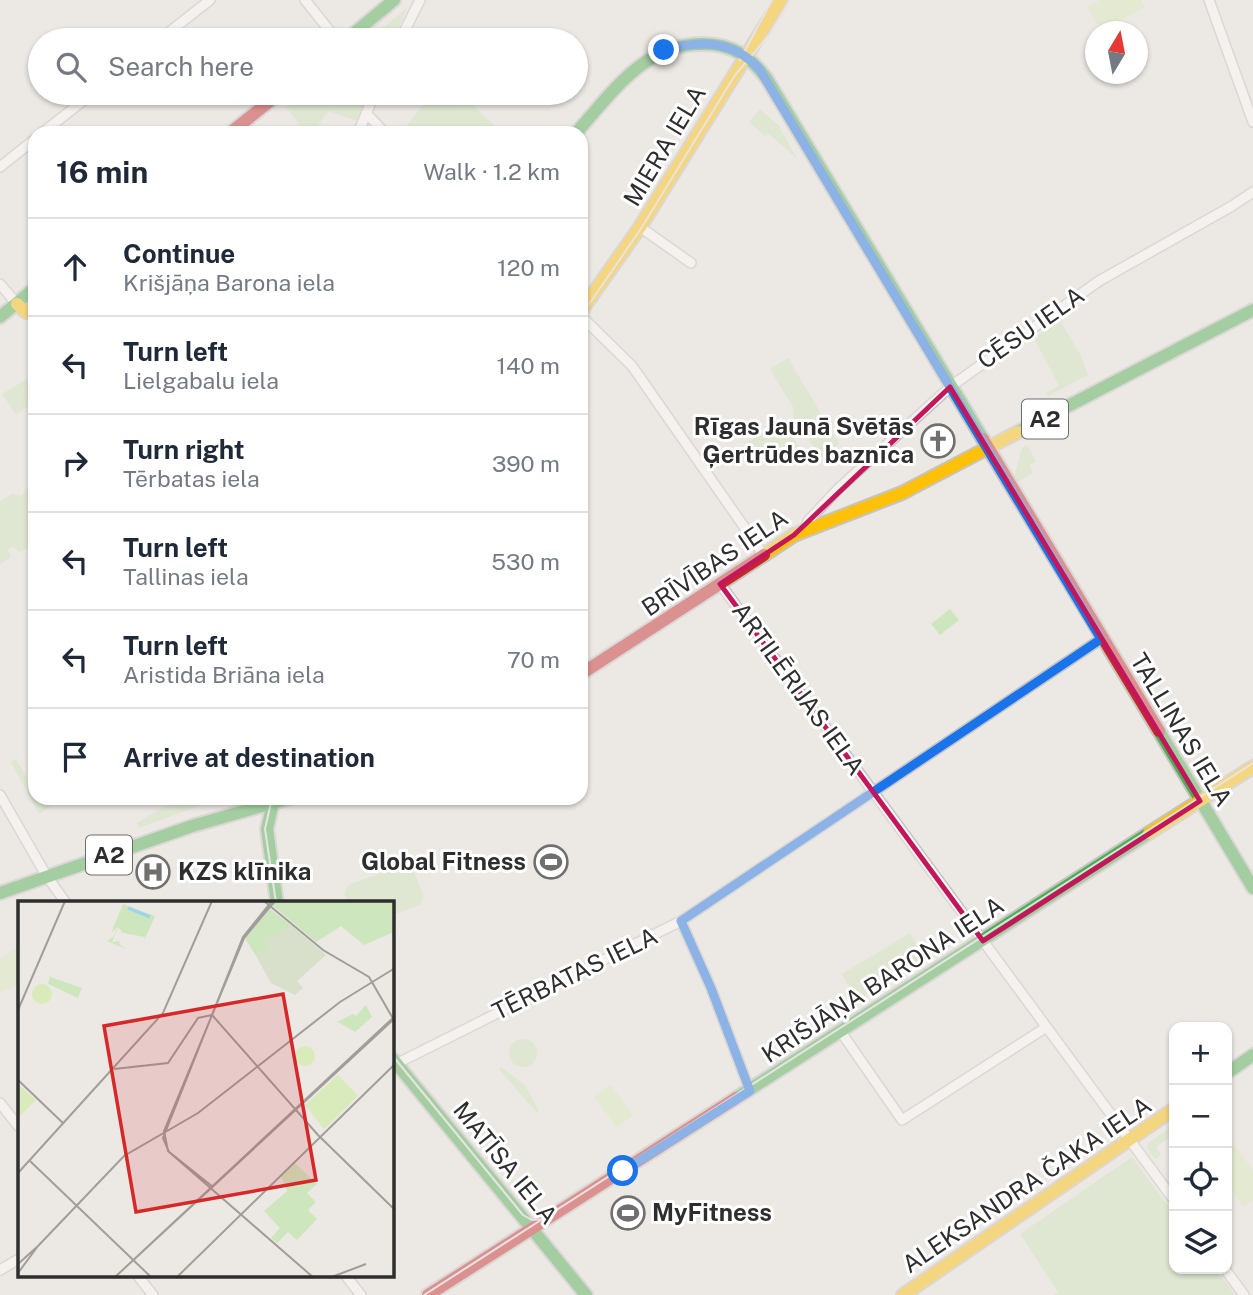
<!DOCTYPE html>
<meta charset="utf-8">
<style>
:root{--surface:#fff;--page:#f6f6f7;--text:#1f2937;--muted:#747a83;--line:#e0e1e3}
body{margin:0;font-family:"Public Sans",sans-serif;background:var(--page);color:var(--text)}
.controls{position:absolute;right:21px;bottom:21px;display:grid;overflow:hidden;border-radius:14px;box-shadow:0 2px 5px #0004}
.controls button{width:63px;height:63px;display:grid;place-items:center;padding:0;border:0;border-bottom:2px solid var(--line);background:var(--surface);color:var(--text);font:35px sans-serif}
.compass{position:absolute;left:1085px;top:21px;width:63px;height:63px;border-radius:50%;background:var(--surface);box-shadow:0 2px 5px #0004;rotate:10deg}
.stop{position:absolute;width:21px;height:21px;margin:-16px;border:5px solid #1a73e8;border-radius:50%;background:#fff}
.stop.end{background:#1a73e8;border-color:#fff;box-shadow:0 2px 7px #0008}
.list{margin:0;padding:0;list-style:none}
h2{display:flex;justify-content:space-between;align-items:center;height:91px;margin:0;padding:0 28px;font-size:30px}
h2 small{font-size:23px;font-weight:400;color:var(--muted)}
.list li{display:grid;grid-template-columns:46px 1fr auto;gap:21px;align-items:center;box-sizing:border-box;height:98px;padding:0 28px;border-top:2px solid var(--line)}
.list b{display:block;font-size:26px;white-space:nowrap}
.list p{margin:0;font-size:23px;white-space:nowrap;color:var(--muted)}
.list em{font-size:23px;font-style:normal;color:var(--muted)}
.icon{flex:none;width:38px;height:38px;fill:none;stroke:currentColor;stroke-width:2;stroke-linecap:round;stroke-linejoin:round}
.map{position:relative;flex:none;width:1253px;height:1295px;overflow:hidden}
.search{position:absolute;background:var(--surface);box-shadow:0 2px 5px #0004;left:28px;top:28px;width:560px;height:77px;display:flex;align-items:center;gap:18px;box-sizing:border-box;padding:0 24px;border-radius:38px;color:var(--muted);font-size:26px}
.panel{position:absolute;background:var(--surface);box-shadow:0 2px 5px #0004;left:28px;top:126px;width:560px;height:679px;border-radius:21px}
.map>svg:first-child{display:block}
.green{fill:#cee6be}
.pitch{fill:#d9eabb}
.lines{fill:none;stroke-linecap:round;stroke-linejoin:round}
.street-casing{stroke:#c5c4c5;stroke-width:12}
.fast-casing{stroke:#c5c4c5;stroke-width:16}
.slow-casing{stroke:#c5c4c5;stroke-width:16}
.jam-casing{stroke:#c5c4c5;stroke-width:16}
.street{stroke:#fcfcfb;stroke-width:9}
.fast{stroke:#4caf50;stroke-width:12}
.slow{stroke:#ffc107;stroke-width:12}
.jam{stroke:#c62828;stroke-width:12}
.tram{stroke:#dfdfe1;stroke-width:2}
.route{stroke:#1a73e8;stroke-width:9}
.marked{fill:none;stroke:#c2185b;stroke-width:5;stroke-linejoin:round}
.labels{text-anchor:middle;stroke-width:6;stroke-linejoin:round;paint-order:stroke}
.shield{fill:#fff;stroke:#6d6d6d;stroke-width:2}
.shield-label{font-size:23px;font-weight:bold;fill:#2e2e2e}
.street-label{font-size:24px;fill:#2e2e2e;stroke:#fff}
.poi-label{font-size:24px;font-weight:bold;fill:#2e2e2e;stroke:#fff;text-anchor:end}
.inset-river{fill:none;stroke:#99d6ec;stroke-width:3.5}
.inset-road{fill:none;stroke:#a09e9b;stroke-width:2}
.view{fill:#d62828;fill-opacity:0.15;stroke:#d62828;stroke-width:3.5}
.inset-edge{fill:none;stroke:#2e2e2e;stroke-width:3.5}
</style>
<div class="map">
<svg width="1253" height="1295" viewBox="0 0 1253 1295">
<rect width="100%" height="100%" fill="#ece8e4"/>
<!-- green -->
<path class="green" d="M407,8L393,40H368Z
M303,93H369L357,121L328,111L313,133H306L286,107Z
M432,93H447L464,107L470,102L502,133H401Z
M760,109L779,126L797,159L769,134L765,136L749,122Z
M1060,320L1081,356L1088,375L1048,396L1046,393L1059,386L1034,338Z
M788,358L839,444L821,457L794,418L793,407L770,369Z
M35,374V402L16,414L2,394Z
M784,421L799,447L769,467L748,441Z
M1027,445L1036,462L1029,465L1033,473L1017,482L1014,477L1022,448Z
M35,480V545L19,552L13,546L8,550L11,557L0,564V501L12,494L21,496Z
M950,609L959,620L940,635L931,624Z
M16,759L32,786L35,785V798H52L55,804L39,814L11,762Z
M190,800L192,803L196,801L199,806L139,828L137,823L172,802L174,805Z
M405,864L412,867L424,897L420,905L392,915V903H351L344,894L348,885Z
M910,933L925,957L857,1001L842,974Z
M509 1053a14 14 0 1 1 28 0a14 14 0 1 1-28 0Z
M501,1067L525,1085L539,1111L537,1113L499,1069Z
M1174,1125V1143L1171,1145L1167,1139L1156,1147L1161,1155L1155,1159L1147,1148L1148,1143Z
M1132,1157L1174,1214V1269H1216L1235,1295H1054L1058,1292L1020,1234Z"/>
<!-- pitch -->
<path class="pitch" d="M1100,0H1141L1145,7L1101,31L1088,7Z
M19,946V984L0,993V960Z
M611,1085L633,1116L616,1127L595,1097Z
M1235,1145L1253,1171V1200L1243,1207L1227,1183V1151Z"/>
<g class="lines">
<defs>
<path id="street" d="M305,0L337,40
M1209,0L1253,122
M159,40L210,0
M400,40L420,0
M366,113L385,133
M42,133L93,93
M358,133L375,93
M0,167L35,139
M640,227L691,263
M0,284L17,304
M581,316L632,366L763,554
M805,528L808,521L838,489L950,387L1099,281L1232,206L1253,192
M720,584L1174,1200
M0,795L46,875L66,903
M681,921L711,988L750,1091
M841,1032L902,1120L1045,1028
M394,1065L681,921L1101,639
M0,1103L19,1127
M1225,1269L1244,1295
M0,1270L19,1259
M138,1276L153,1295
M346,1276L361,1295"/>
<path id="fast" d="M346,40L394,0
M576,133C612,93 644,43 704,44C732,44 751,57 767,79L983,439
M0,317L35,288
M1018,432L1253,310
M1159,731L1253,888
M274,798L267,829L277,903
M0,893L192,826L290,798
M392,1058L586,1295
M1227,1073L1253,1055
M736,1098L1149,833"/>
<path id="slow" d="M17,304L26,312L35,313
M581,311L640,227L781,0
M764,555L794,535L902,493L1018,432
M1149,833L1253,767
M903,1295L1174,1109"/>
<path id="jam" d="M230,133L280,93
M983,439L1159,731
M581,674L764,555
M428,1295L736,1098"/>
</defs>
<!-- street casing -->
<use href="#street" class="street-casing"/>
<!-- fast casing -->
<use href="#fast" class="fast-casing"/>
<!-- slow casing -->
<use href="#slow" class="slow-casing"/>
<!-- jam casing -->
<use href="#jam" class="jam-casing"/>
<!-- street -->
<use href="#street" class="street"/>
<!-- fast -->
<use href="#fast" class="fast"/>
<!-- slow -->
<use href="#slow" class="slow"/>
<!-- jam -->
<use href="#jam" class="jam"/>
<!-- tram -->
<path class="tram" d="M740,60L772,0
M581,316L642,227L735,75L770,34L790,0
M272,798L265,829L276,903
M392,1055L523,1215L532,1220L544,1219
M424,1295L1253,763"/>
</g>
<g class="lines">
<!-- route -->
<path class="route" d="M623,1171L750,1091L711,988L681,921L1101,639L760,70C734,40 701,40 664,50"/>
</g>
<!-- marked area -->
<path d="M0 0H1253V1295H0ZM950,387L1200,801L983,941L720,584L794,535Z" fill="#ece8e4" fill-opacity=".55" fill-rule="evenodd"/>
<path class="marked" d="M950,387L1200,801L983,941L720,584L794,535Z"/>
<!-- icons -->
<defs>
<symbol id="church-ring" viewBox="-11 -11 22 22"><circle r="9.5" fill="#fff" stroke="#706f6e" stroke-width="1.5"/><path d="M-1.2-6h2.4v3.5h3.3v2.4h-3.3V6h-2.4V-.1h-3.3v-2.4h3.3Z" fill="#706f6e"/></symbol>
<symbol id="stadium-ring" viewBox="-11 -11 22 22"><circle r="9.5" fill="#fff" stroke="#706f6e" stroke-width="1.5"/><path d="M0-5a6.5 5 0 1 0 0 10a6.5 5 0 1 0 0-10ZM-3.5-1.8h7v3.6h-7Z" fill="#706f6e"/></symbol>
<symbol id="hospital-ring" viewBox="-11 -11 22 22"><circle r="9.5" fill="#fff" stroke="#706f6e" stroke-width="1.5"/><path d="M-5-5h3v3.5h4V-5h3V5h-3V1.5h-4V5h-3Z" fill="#706f6e"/></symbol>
</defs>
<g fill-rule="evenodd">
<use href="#church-ring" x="919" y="422" width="38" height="38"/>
<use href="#stadium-ring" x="532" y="843" width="38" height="38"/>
<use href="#hospital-ring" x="134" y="853" width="38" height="38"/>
<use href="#stadium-ring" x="609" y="1194" width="38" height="38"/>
</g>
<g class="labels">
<!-- shield labels -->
<g class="shield">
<rect x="1022" y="399.5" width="46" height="39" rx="5"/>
<rect x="86" y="835.5" width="46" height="39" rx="5"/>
</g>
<g class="shield-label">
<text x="1045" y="427">A2</text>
<text x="109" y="863">A2</text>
</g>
<!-- street labels -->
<g class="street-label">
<text transform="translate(665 146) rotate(-59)" y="8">MIERA IELA</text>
<text transform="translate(1031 328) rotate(-35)" y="8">CĒSU IELA</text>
<text transform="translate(715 563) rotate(-34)" y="8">BRĪVĪBAS IELA</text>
<text transform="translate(798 689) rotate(54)" y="8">ARTILĒRIJAS IELA</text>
<text transform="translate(1181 730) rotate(59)" y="8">TALLINAS IELA</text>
<text transform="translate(575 974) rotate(-26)" y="8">TĒRBATAS IELA</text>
<text transform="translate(883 980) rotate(-33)" y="8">KRIŠJĀŅA BARONA IELA</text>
<text transform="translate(505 1163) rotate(51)" y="8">MATĪSA IELA</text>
<text transform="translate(1027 1185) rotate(-34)" y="8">ALEKSANDRA ČAKA IELA</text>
</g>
<!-- poi labels -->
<g class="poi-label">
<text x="914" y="435">Rīgas Jaunā Svētās<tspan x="914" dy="28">Ģertrūdes baznīca</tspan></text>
<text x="526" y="870">Global Fitness</text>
<text x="178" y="880" text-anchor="start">KZS klīnika</text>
<text x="652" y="1221" text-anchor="start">MyFitness</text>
</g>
</g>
<!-- overview -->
<g transform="translate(18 901)">
<rect width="376" height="376" fill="#ece8e4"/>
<path d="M257,0H376V31L346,44L323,25L298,41L254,4ZM105,3L137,15L125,42L127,36L105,32L100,26L94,41L103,40L101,43L108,48L89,40L96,35L99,26L93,32ZM252,8L274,25L248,41L252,47L238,55L227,37ZM21,72L64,87L48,126L60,97L30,83L32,76ZM348,104L354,116L337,131L320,121L313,124L335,113L338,115ZM277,262L299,283L289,292L298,301L290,309L299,318L279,339L270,331L259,342L253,337L262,327L246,310L269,290L263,276Z" fill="#cee6be"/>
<path d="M274,25L308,54L279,80L285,87L277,94L253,82L238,55L251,47L248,41Z" fill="#d8e0cc"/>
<path d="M14 93a10 10 0 1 1 20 0a10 10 0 1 1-20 0ZM277 155a10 10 0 1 1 20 0a10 10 0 1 1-20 0ZM320,174L340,195L306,228L287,204ZM0,183L18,199L0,217Z" fill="#d9eabb"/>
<path class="inset-river" d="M110,7L132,16"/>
<path class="inset-road" d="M246,0L305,49L351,76L377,121M254,0L225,36L145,237L151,251L296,377M0,109L47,0M194,114L300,234L377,309M96,168L150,162L180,117L194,114M0,179L46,223M12,260L134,377M0,272L145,112L194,0M195,286L150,250L146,230L226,37L257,0M20,345L106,255L180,212L322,101L377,67M0,363L20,345M0,372L20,345M96,377L376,118M96,377L377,115M158,377L377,163M311,377L348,363"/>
<path class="view" d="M265,93L298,279L118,311L86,125Z"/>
<rect width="376" height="376" class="inset-edge"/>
</g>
</svg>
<div class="controls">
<button>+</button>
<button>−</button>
<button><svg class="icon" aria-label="locate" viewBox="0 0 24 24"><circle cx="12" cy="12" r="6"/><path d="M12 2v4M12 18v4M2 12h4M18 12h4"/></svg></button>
<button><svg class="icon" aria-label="layers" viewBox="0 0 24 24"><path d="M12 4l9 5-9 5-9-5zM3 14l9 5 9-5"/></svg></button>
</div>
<svg class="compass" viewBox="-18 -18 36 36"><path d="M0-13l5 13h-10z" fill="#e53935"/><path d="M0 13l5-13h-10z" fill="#747a83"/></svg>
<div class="stop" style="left:623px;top:1171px"></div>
<div class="stop end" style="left:664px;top:50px"></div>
<div class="search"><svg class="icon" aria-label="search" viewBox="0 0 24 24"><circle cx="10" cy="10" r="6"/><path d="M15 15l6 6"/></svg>Search here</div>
<section class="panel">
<h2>16 min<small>Walk · 1.2 km</small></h2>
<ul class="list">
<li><svg class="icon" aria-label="ahead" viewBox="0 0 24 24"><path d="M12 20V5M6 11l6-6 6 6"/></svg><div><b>Continue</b><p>Krišjāņa Barona iela</p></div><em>120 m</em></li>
<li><svg class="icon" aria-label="left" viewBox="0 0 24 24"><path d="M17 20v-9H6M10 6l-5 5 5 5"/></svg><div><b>Turn left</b><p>Lielgabalu iela</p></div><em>140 m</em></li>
<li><svg class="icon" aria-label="right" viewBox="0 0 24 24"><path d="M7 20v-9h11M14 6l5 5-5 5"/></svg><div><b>Turn right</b><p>Tērbatas iela</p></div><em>390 m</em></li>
<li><svg class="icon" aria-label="left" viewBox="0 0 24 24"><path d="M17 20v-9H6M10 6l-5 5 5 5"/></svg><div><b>Turn left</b><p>Tallinas iela</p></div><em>530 m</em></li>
<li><svg class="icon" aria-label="left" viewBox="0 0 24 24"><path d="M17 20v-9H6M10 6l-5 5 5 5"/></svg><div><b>Turn left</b><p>Aristida Briāna iela</p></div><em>70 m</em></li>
<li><svg class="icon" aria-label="arrive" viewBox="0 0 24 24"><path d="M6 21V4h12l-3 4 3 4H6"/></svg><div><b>Arrive at destination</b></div></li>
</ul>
</section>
</div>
